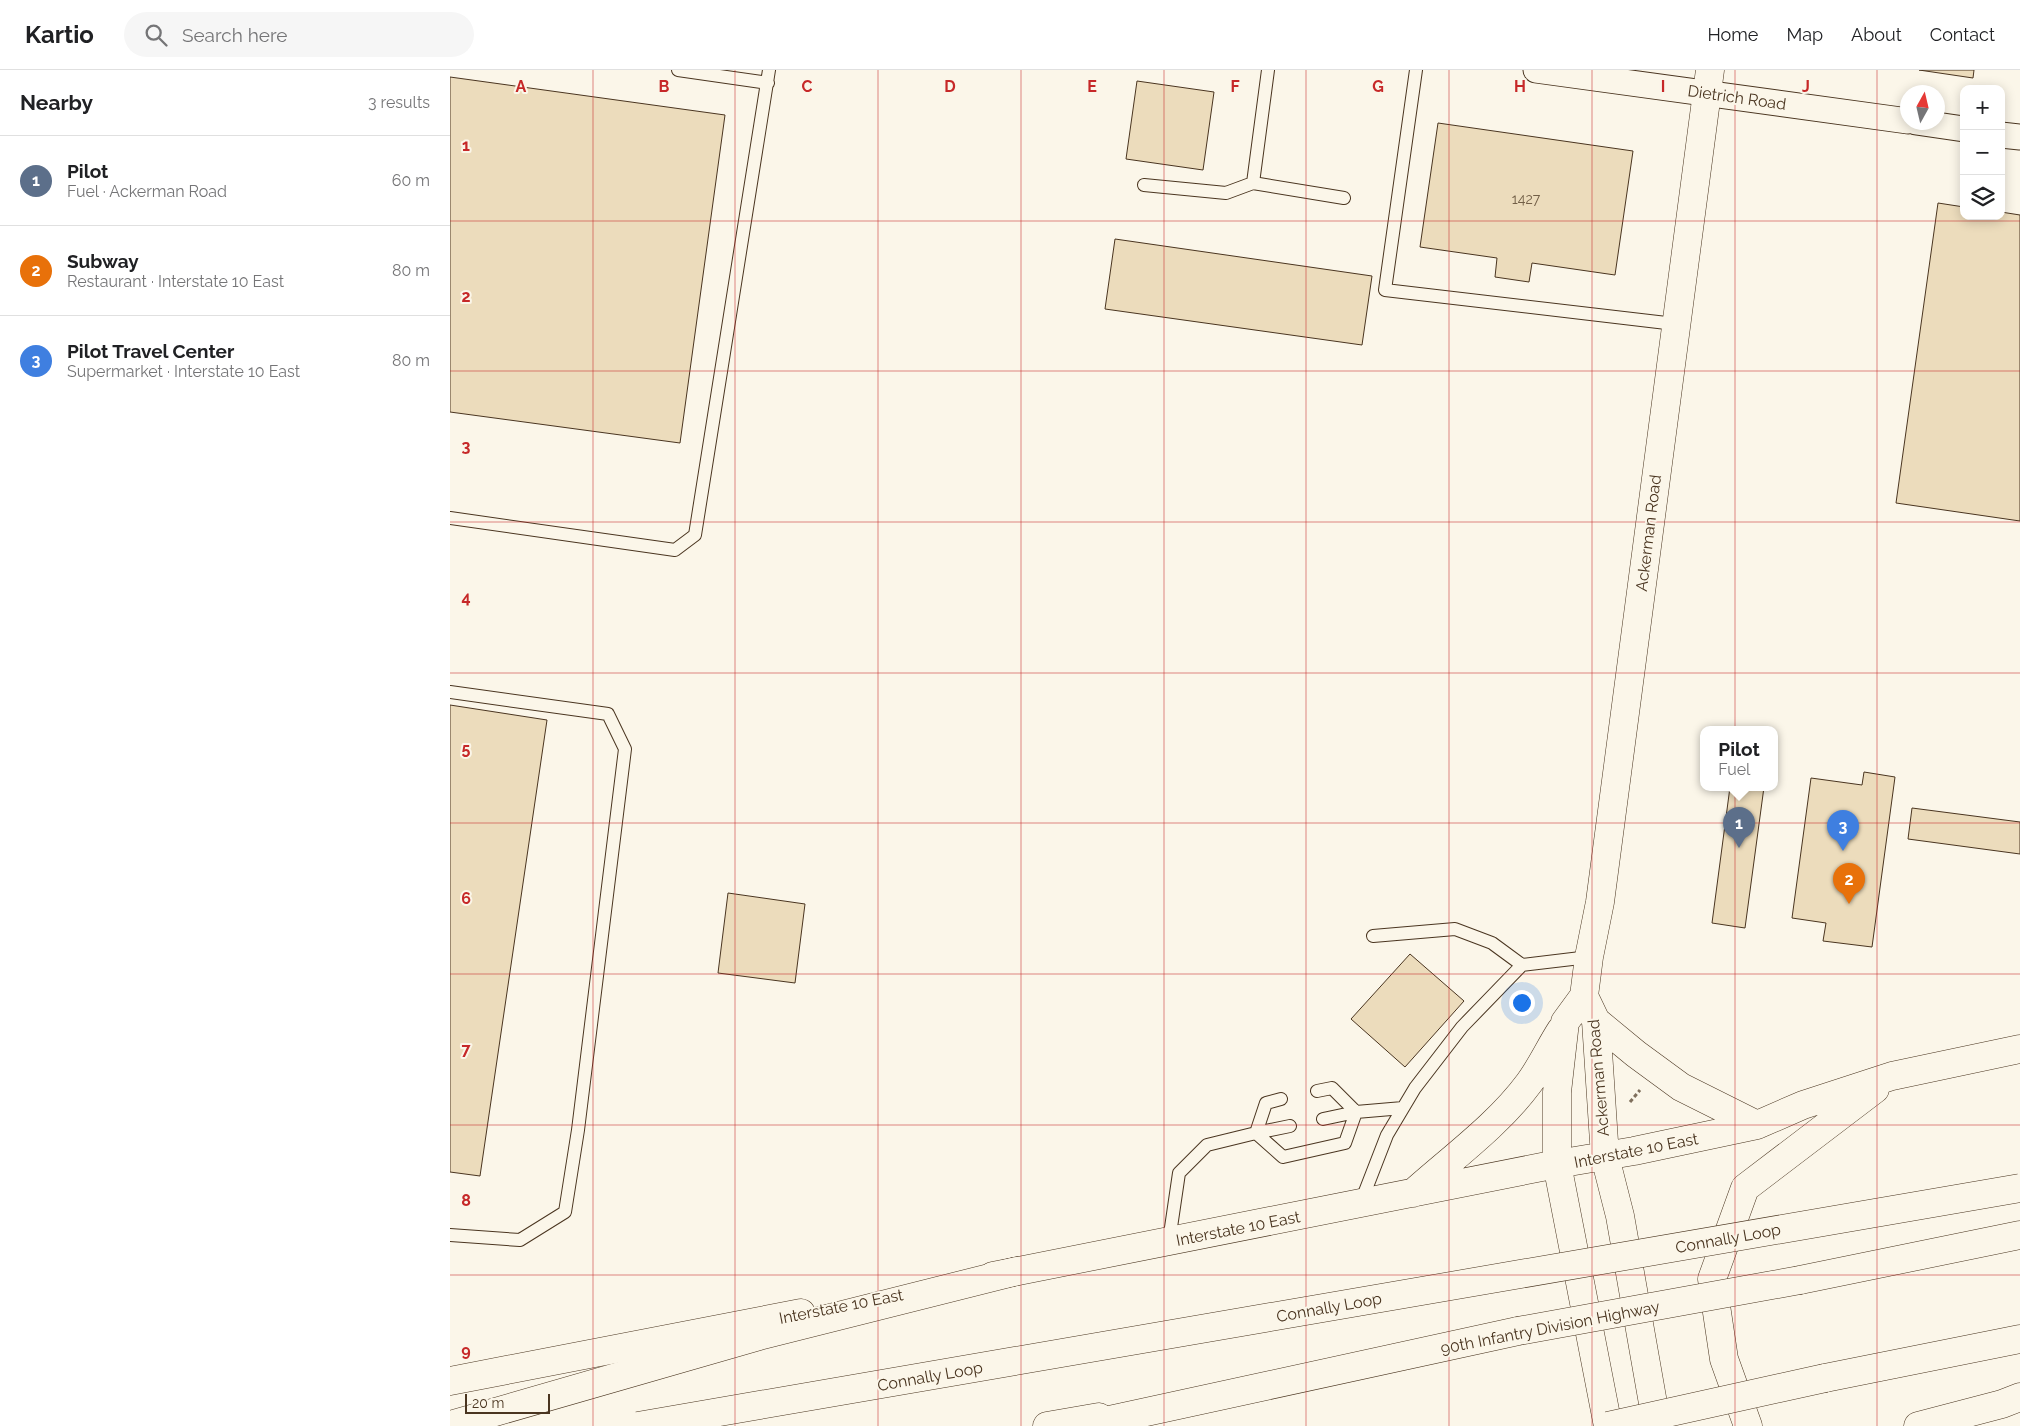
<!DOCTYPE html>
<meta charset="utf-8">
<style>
:root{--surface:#fff;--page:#f6f6f6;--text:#202124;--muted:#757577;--line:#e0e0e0;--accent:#c62828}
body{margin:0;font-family:Raleway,sans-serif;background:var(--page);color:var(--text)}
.controls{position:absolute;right:15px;top:15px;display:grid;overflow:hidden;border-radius:10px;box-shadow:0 2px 12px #0003}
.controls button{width:45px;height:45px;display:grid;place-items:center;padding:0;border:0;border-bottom:1px solid var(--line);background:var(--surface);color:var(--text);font:25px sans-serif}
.compass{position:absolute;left:1450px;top:15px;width:45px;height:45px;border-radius:50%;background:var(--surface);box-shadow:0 2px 12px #0003;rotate:8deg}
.scale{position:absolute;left:15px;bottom:12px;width:85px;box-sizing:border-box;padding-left:5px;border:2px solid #4a3520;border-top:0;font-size:14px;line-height:18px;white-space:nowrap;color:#4a3520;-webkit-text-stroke:4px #fbf6e9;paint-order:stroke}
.you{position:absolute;left:1071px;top:932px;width:18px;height:18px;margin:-12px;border:4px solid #fff;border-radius:50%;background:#1a73e8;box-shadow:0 0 0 8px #1a73e833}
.badge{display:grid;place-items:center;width:32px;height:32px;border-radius:50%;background:var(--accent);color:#fff;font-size:16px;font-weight:700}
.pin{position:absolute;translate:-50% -41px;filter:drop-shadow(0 1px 2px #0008)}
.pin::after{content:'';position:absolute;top:26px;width:18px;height:15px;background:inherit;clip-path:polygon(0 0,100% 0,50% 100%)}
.popup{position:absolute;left:1250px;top:656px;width:78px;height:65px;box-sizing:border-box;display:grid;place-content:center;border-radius:10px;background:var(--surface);filter:drop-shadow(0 1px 4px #0005);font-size:16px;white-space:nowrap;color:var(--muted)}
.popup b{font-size:19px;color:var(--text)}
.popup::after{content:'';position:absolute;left:50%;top:100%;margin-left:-10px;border:10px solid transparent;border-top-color:var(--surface)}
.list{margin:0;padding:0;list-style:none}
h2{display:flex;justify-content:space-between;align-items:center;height:65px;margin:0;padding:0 20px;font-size:21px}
h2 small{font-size:16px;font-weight:400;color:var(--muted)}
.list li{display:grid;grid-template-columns:32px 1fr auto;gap:15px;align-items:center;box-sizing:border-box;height:90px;padding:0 20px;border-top:1px solid var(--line)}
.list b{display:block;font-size:19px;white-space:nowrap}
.list p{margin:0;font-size:16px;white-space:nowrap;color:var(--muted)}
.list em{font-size:16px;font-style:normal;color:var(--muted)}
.icon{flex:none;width:28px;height:28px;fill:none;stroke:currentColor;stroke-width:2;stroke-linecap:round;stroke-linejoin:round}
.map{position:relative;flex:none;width:1570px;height:1356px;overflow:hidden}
header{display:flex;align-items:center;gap:30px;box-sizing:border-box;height:70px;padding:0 25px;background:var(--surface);border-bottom:1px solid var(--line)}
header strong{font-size:24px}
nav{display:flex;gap:28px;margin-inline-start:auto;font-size:18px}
.search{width:350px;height:45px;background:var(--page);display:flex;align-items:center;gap:12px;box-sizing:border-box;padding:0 18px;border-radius:28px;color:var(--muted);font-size:19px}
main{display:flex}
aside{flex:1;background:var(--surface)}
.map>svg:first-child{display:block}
.building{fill:#ecdcbc;stroke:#4a3520}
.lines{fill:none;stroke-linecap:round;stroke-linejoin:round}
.lane-casing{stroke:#4a3520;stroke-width:14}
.street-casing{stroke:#4a3520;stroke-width:27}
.secondary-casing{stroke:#4a3520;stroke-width:29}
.highway-casing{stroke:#4a3520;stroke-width:29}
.path{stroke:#7f6f5c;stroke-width:3;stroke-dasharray:4 2.5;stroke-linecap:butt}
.lane{stroke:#fbf6e9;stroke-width:12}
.street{stroke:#fbf6e9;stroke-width:25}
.secondary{stroke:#fbf6e9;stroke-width:28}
.highway{stroke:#fbf6e9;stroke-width:28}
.highway-bridge-casing{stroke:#4a3520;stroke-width:29;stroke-linecap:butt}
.highway-bridge{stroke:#fbf6e9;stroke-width:28}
.grid{fill:none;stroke:#c62828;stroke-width:1;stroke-opacity:0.55}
.labels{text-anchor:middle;stroke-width:4;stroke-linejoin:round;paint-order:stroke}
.number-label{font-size:14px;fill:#725f47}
.street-label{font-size:16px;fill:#4a3520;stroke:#fbf6e9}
.grid-label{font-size:16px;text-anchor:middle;font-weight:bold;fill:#c62828;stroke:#fbf6e9;stroke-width:4;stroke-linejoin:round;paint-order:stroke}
</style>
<header>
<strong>Kartio</strong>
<div class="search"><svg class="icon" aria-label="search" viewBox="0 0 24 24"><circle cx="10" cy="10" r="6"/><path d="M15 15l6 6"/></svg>Search here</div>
<nav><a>Home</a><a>Map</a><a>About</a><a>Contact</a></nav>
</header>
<main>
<aside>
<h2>Nearby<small>3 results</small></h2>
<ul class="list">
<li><span class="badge" style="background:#5c6f8a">1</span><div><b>Pilot</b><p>Fuel · Ackerman Road</p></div><em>60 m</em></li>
<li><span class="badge" style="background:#e8710a">2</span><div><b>Subway</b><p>Restaurant · Interstate 10 East</p></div><em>80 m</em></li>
<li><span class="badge" style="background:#3f7fe0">3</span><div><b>Pilot Travel Center</b><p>Supermarket · Interstate 10 East</p></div><em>80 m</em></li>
</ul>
</aside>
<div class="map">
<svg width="1570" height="1356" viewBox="0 0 1570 1356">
<rect width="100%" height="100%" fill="#fbf6e9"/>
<!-- building -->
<path class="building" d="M1469,0H1524L1523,8Z
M0,7L275,45L230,373L0,342Z
M687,11L764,22L753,100L676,89Z
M988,53L1183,81L1165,205L1082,193L1079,212L1045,207L1047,188L970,177Z
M1488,133L1514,137V146H1551V142L1570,145V451L1446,433Z
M665,169L922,206L912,275L655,239Z
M0,635L97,650L30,1106L0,1102Z
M1414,702L1445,707L1422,877L1373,871L1376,853L1342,848L1361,708L1412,715Z
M1280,717H1314L1295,858L1262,853Z
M1462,738L1570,752V784L1458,769Z
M278,823L355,834L345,913L268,903Z
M960,884L1014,931L955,997L901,949Z"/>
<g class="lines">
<defs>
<path id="lane" d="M228,0L318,13
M818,0L803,113L894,128
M966,0L935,220L1225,254
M694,115L776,123L803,113
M0,448L225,480L245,465L319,0
M0,622L158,644L175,679L128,1060L115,1142L70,1170L0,1165
M923,866L1005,859L1042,873L1072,895
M867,1021L882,1018L906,1042L953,1038
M831,1029L816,1033L806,1063L840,1056
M911,1132L937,1065L965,1018L1012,957L1072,895L1139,887
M719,1171L729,1103L757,1075L806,1063L833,1087L895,1073L906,1042L873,1049"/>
<path id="street" d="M1086,0L1458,51
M1466,52L1514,59
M1551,65L1570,67"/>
<path id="secondary" d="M1134,926L1146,951L1155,1087L1170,1146L1207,1356
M1146,951L1186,984L1231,1017L1307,1055
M963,1123C1002,1088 1048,1055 1079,1013C1091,997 1100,977 1111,960
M543,1206L1107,1094L1184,1081L1307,1055L1353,1035L1442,1006L1570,979
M0,1311L351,1243
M1158,1356L1107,1094V1022L1115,952L1134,926L1139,887L1150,832L1260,0
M1298,1356L1274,1289L1262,1209L1295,1118L1425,1019"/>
<path id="highway" d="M1350,1210L1570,1165
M1375,1308L1570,1269
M0,1355L309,1266L567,1201
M597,1356L649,1347
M632,1356L1068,1261
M1468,1356L1552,1334L1570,1327"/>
</defs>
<!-- lane casing -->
<use href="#lane" class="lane-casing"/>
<!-- street casing -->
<use href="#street" class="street-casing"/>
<!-- secondary casing -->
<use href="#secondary" class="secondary-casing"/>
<!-- highway casing -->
<use href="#highway" class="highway-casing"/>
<!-- path -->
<path class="path" d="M1180,1032L1190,1020"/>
<!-- lane -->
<use href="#lane" class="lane"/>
<!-- street -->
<use href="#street" class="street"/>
<!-- secondary -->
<use href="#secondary" class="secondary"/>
<!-- highway -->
<use href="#highway" class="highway"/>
<defs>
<path id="highway-bridge" d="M1068,1261L1350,1210
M188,1356L1570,1118
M1158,1356L1375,1308"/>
</defs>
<!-- highway-bridge casing -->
<use href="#highway-bridge" class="highway-bridge-casing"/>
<!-- highway-bridge -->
<use href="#highway-bridge" class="highway-bridge"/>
</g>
<!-- grid -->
<path class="grid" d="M143,0V1356M285,0V1356M428,0V1356M571,0V1356M714,0V1356M856,0V1356M999,0V1356M1142,0V1356M1285,0V1356M1427,0V1356M0,151H1570M0,301H1570M0,452H1570M0,603H1570M0,753H1570M0,904H1570M0,1055H1570M0,1205H1570"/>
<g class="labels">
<!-- number labels -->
<g class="number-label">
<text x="1076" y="134">1427</text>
</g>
<!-- street labels -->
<g class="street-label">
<text transform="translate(1287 27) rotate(8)" y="6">Dietrich Road</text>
<text transform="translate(1198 463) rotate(-83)" y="6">Ackerman Road</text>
<text transform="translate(1148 1008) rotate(-95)" y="6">Ackerman Road</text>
<text transform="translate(1186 1080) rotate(-11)" y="6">Interstate 10 East</text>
<text transform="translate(788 1158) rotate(-11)" y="6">Interstate 10 East</text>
<text transform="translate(1278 1168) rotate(-10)" y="6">Connally Loop</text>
<text transform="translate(391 1236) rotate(-11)" y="6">Interstate 10 East</text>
<text transform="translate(879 1237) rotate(-10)" y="6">Connally Loop</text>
<text transform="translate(1100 1257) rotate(-11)" y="6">90th Infantry Division Highway</text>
<text transform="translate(480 1306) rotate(-10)" y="6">Connally Loop</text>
</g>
</g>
<g class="grid-label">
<text x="71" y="22">A</text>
<text x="214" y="22">B</text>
<text x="357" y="22">C</text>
<text x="500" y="22">D</text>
<text x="642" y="22">E</text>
<text x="785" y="22">F</text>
<text x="928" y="22">G</text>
<text x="1070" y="22">H</text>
<text x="1213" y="22">I</text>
<text x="1356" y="22">J</text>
<text x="16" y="81">1</text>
<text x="16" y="232">2</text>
<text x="16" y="382">3</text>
<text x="16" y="533">4</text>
<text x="16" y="684">5</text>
<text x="16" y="834">6</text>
<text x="16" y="985">7</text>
<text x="16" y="1136">8</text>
<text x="16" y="1286">9</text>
</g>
</svg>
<div class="controls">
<button>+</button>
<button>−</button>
<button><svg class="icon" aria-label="layers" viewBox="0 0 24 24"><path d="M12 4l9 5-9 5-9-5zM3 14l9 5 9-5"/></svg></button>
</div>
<svg class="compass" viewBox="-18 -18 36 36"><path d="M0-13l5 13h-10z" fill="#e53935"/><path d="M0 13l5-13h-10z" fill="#757577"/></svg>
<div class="scale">20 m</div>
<div class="you"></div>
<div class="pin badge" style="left:1289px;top:778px;background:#5c6f8a">1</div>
<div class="popup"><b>Pilot</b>Fuel</div>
<div class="pin badge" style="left:1399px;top:834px;background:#e8710a">2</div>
<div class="pin badge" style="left:1393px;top:781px;background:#3f7fe0">3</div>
</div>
</main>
